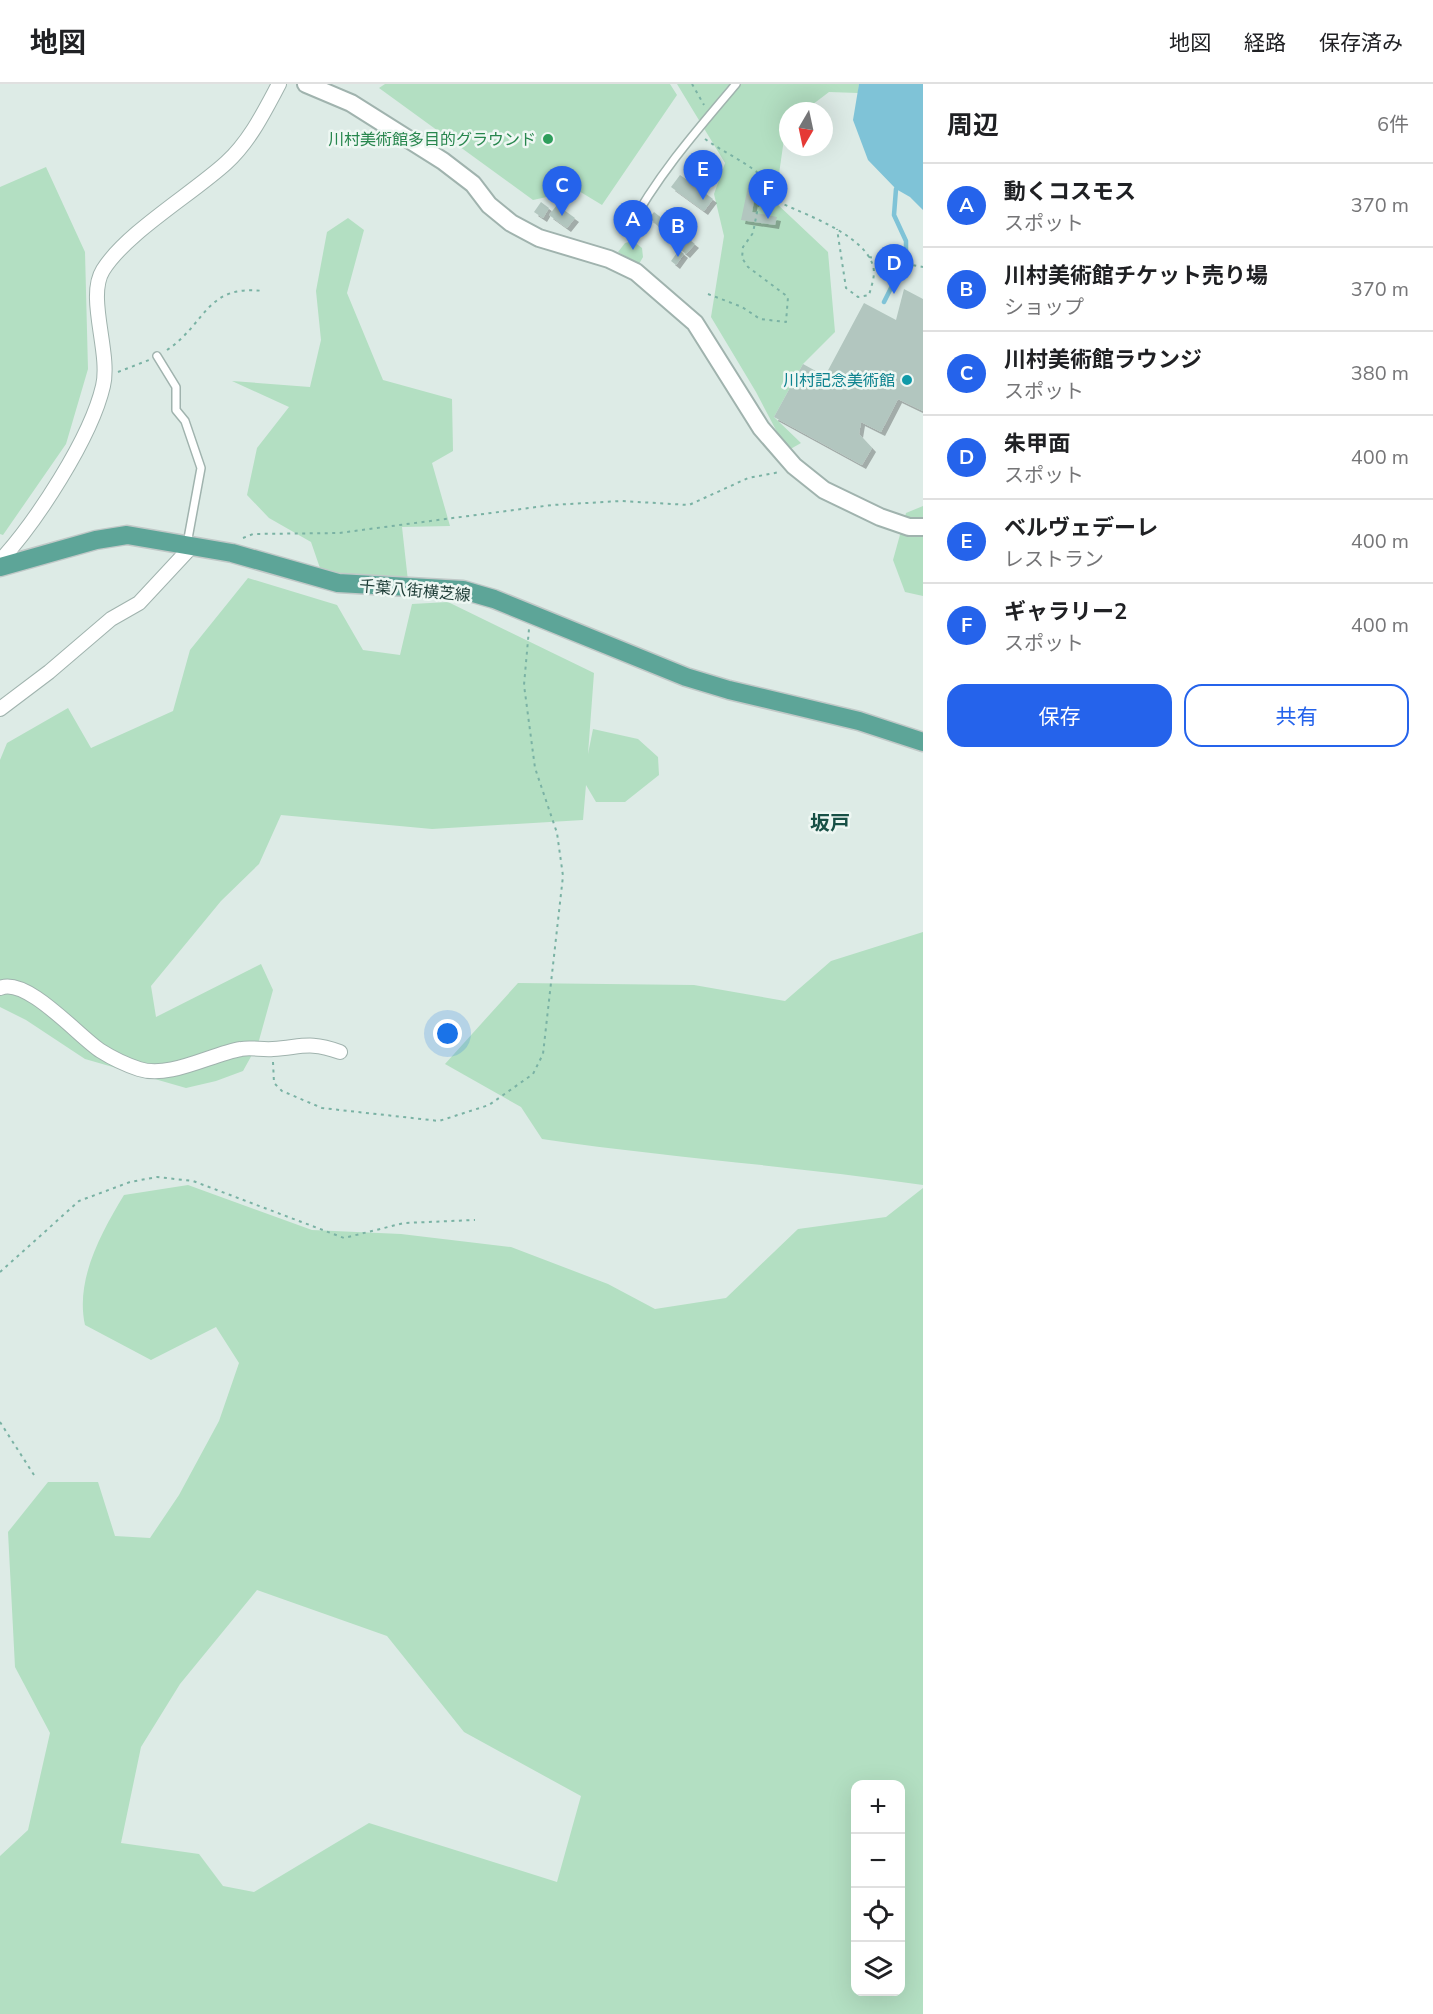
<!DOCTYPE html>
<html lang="ja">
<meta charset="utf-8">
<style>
:root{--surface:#fff;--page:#f2f2f2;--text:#202124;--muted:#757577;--line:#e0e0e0;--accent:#2563eb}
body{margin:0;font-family:"Nunito Sans","Noto Sans JP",sans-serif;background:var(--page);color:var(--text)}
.controls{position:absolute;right:18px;bottom:18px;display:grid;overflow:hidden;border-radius:12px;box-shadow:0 6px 24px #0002}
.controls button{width:54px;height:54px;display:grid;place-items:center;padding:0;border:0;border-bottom:2px solid var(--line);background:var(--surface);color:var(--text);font:30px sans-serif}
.compass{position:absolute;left:779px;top:18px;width:54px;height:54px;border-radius:50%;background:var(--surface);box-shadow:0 6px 24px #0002;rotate:189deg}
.you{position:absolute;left:448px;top:950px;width:21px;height:21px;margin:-15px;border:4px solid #fff;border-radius:50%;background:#1a73e8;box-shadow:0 0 0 9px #1a73e833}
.badge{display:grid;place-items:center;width:39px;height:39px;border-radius:50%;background:var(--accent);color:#fff;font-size:20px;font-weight:700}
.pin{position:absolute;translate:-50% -50px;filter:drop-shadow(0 2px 3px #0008)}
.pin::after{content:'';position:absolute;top:32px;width:21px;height:18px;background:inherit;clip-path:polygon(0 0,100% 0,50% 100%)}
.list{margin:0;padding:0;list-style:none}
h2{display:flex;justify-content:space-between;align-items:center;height:78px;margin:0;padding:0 24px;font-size:26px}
h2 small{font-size:20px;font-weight:400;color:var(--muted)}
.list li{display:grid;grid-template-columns:39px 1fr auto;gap:18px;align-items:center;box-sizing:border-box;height:84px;padding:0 24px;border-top:2px solid var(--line)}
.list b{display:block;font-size:22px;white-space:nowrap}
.list p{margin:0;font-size:20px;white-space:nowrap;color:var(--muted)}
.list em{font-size:20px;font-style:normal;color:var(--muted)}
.actions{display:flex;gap:12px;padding:18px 24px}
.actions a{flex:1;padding:14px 0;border:2px solid var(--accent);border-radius:18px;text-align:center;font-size:21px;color:var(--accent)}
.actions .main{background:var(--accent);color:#fff}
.icon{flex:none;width:33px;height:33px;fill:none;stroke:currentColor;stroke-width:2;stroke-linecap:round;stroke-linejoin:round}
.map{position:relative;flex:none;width:923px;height:1930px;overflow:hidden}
header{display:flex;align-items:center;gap:36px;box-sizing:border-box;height:84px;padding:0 30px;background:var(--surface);border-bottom:2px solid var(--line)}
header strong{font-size:28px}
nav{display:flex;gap:33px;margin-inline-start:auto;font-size:21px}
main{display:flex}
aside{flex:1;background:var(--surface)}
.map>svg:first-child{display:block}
.green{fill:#b3dfc2;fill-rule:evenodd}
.water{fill:#7fc3d7}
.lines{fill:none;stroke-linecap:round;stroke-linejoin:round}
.stream{stroke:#7fc3d7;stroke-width:4.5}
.building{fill:#b2c6bf;filter:url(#shadow)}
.service-casing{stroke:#a0b3ae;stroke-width:10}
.minor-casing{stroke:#a0b3ae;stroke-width:16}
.tertiary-casing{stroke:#a0b3ae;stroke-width:20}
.primary-casing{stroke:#c0c8c7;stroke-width:21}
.path{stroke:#7ab2a4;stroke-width:2;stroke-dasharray:3 4.5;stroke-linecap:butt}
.service{stroke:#fff;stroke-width:7}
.minor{stroke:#fff;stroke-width:14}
.tertiary{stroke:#fff;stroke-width:16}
.primary{stroke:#5da598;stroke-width:18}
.leisure-dot{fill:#2e9e5b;stroke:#eef7f3;stroke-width:2}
.culture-dot{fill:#0f9aa8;stroke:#eef7f3;stroke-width:2}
.labels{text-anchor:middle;stroke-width:5;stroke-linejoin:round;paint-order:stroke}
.leisure-label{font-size:16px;fill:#27864d;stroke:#eef7f3;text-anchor:end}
.culture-label{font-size:16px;fill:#0d838f;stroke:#eef7f3;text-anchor:end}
.street-label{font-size:16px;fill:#1d3c36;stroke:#eef7f3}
.quarter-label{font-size:20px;font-weight:bold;fill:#185046;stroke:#eef7f3}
</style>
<header>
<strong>地図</strong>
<nav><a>地図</a><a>経路</a><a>保存済み</a></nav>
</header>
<main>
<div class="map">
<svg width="923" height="1930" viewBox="0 0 923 1930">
<defs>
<filter id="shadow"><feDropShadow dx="4" dy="4" stdDeviation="0" flood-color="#0004"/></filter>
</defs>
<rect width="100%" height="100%" fill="#ddebe6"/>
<!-- green -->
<path class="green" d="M385,0H670L677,11L602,121L564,98L556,111L533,116L379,4Z
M677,0H859L858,9L829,8L804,27H788L775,118L828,168L835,248L803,280L774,333L801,359L787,367L756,308L711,233L724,152L714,110L725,79Z
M46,83L85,168L88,285L66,360L3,451L0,450V103Z
M348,134L364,146L347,209L383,296L452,315L453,367L432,379L450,442L402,443L408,497L321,487L311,458L269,434L247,411L257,364L289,323L232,297L310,303L321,256L316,207L327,148Z
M633,157L642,164L643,173L639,180L618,168L625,159Z
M923,422V512L905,508L893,476L906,429Z
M248,494L337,521L363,566L400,571L412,520L448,518L594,589L588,670L593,645L638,655L658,673L659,691L625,718H596L586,701L583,736L432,745L281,731L259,780L221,817L151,902L156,933L261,880L273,906L258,960L243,987L216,997L186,1004L85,975L26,936L0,923V676L7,659L68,624L91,664L173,627L190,566Z
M923,848V1101C796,1082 669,1074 542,1055L521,1023L445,980L518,899L694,901L785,917L831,877Z
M188,1101L312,1146L401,1150L511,1163L608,1200L655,1225L726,1214L798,1145L886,1133L923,1104V1930H0V1772L28,1746L50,1649L15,1583L8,1448L48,1398H98L115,1452L150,1454L179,1411L219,1337L239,1279L216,1243L151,1276L85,1241C75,1196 101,1149 124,1111ZM257,1506L387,1552L464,1648L581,1712L557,1798L369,1739L254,1808L223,1802L199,1770L121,1759L141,1663L180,1600ZM856,1700H900V1908H856Z"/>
<!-- water -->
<path class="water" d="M859,0H923V126L910,113L896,105L868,76L853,36Z"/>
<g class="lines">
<!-- stream -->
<path class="stream" d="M884,218L906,174V157L894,131L896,105"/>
</g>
<!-- building -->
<path class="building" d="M680,91L693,100L698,95L705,100L701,106L713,115L704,127L671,103Z
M749,98L757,100L752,128L777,133L775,141L741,136Z
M541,118L549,124L543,134L534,128Z
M557,121L575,134L567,144L549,131Z
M654,128L695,160L686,170L681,166L684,162L649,134Z
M679,166L684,170L676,181L671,177Z
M904,205L923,215V327L898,315L881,348L861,338L859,350L872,364L862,381L774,333L803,280L825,292L864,219L896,236Z"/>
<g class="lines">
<defs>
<path id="service" d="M627,148C656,93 696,47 736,0
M157,272L176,303V326L185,337L201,384L187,460"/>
<path id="minor" d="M0,477C36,438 91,354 103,302C111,269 86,213 103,186C126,149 192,110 226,79C250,57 264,28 279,0
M0,625L49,588L111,535L139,519L193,461
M0,904C27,892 80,954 101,967C112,974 127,981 139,985C169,995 211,970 241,965C251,963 262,966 273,965C303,963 309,957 340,968"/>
<path id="tertiary" d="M306,0L351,19L443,77L473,100L489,121L511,139L539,154L609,175L636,188L695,239L761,344L794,382L824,406L880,433L909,443H923"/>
<path id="primary" d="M0,483L96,456L127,451L232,469L338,499L463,506L494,515L686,593L729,606L859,637L923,658"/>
</defs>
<!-- service casing -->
<use href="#service" class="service-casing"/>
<!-- minor casing -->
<use href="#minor" class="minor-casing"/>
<!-- tertiary casing -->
<use href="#tertiary" class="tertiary-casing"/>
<!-- primary casing -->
<use href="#primary" class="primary-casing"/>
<!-- path -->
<path class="path" d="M692,0L704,21
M705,55C733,75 768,86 783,120C809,132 872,154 874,188C874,195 871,204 869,211L858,213L846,204L837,145
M869,173L923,183
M708,210L742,223L760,235L786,238L788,213L748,183L742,174L743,163L753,149L758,123L769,100
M167,266C206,240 206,200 263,207
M118,288L149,276
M243,454L253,450L339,449L552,421L621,417L689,421L748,394L780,388
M273,978L274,999L282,1007L322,1024L439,1037L489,1021L533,990L543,970L563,792L557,749L535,684L524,601L529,545
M0,1188L79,1117L130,1098L157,1093L193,1097L344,1154L404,1139L475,1136
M0,1338L34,1391"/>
<!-- service -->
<use href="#service" class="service"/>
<!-- minor -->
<use href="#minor" class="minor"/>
<!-- tertiary -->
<use href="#tertiary" class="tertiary"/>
<!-- primary -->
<use href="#primary" class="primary"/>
</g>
<!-- markers -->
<circle class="leisure-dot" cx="548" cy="55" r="6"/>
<circle class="culture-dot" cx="907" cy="296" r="6"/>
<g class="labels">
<!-- leisure labels -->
<g class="leisure-label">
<text x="536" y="61">川村美術館多目的グラウンド</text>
</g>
<!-- culture labels -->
<g class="culture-label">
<text x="895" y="302">川村記念美術館</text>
</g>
<!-- street labels -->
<g class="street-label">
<text transform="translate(415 506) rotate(5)" y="6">千葉八街横芝線</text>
</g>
<!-- quarter labels -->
<g class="quarter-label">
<text x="830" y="746">坂戸</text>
</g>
</g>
</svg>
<div class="controls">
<button>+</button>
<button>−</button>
<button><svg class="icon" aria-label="locate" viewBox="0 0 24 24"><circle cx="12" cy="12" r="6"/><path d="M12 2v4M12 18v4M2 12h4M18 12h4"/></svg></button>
<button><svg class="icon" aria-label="layers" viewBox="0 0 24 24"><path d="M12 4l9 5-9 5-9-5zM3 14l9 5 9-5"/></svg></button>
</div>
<svg class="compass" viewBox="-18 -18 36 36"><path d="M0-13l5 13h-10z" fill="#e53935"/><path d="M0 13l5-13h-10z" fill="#757577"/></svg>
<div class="you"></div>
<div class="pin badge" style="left:633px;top:166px">A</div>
<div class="pin badge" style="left:678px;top:173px">B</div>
<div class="pin badge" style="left:562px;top:132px">C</div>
<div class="pin badge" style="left:894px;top:210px">D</div>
<div class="pin badge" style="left:703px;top:116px">E</div>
<div class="pin badge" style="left:768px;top:135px">F</div>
</div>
<aside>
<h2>周辺<small>6件</small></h2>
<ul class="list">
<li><span class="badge">A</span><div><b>動くコスモス</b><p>スポット</p></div><em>370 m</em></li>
<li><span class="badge">B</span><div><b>川村美術館チケット売り場</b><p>ショップ</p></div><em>370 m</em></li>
<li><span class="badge">C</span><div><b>川村美術館ラウンジ</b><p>スポット</p></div><em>380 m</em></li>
<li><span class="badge">D</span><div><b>朱甲面</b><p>スポット</p></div><em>400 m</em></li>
<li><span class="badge">E</span><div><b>ベルヴェデーレ</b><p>レストラン</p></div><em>400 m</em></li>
<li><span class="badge">F</span><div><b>ギャラリー2</b><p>スポット</p></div><em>400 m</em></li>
</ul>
<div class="actions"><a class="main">保存</a><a>共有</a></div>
</aside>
</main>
